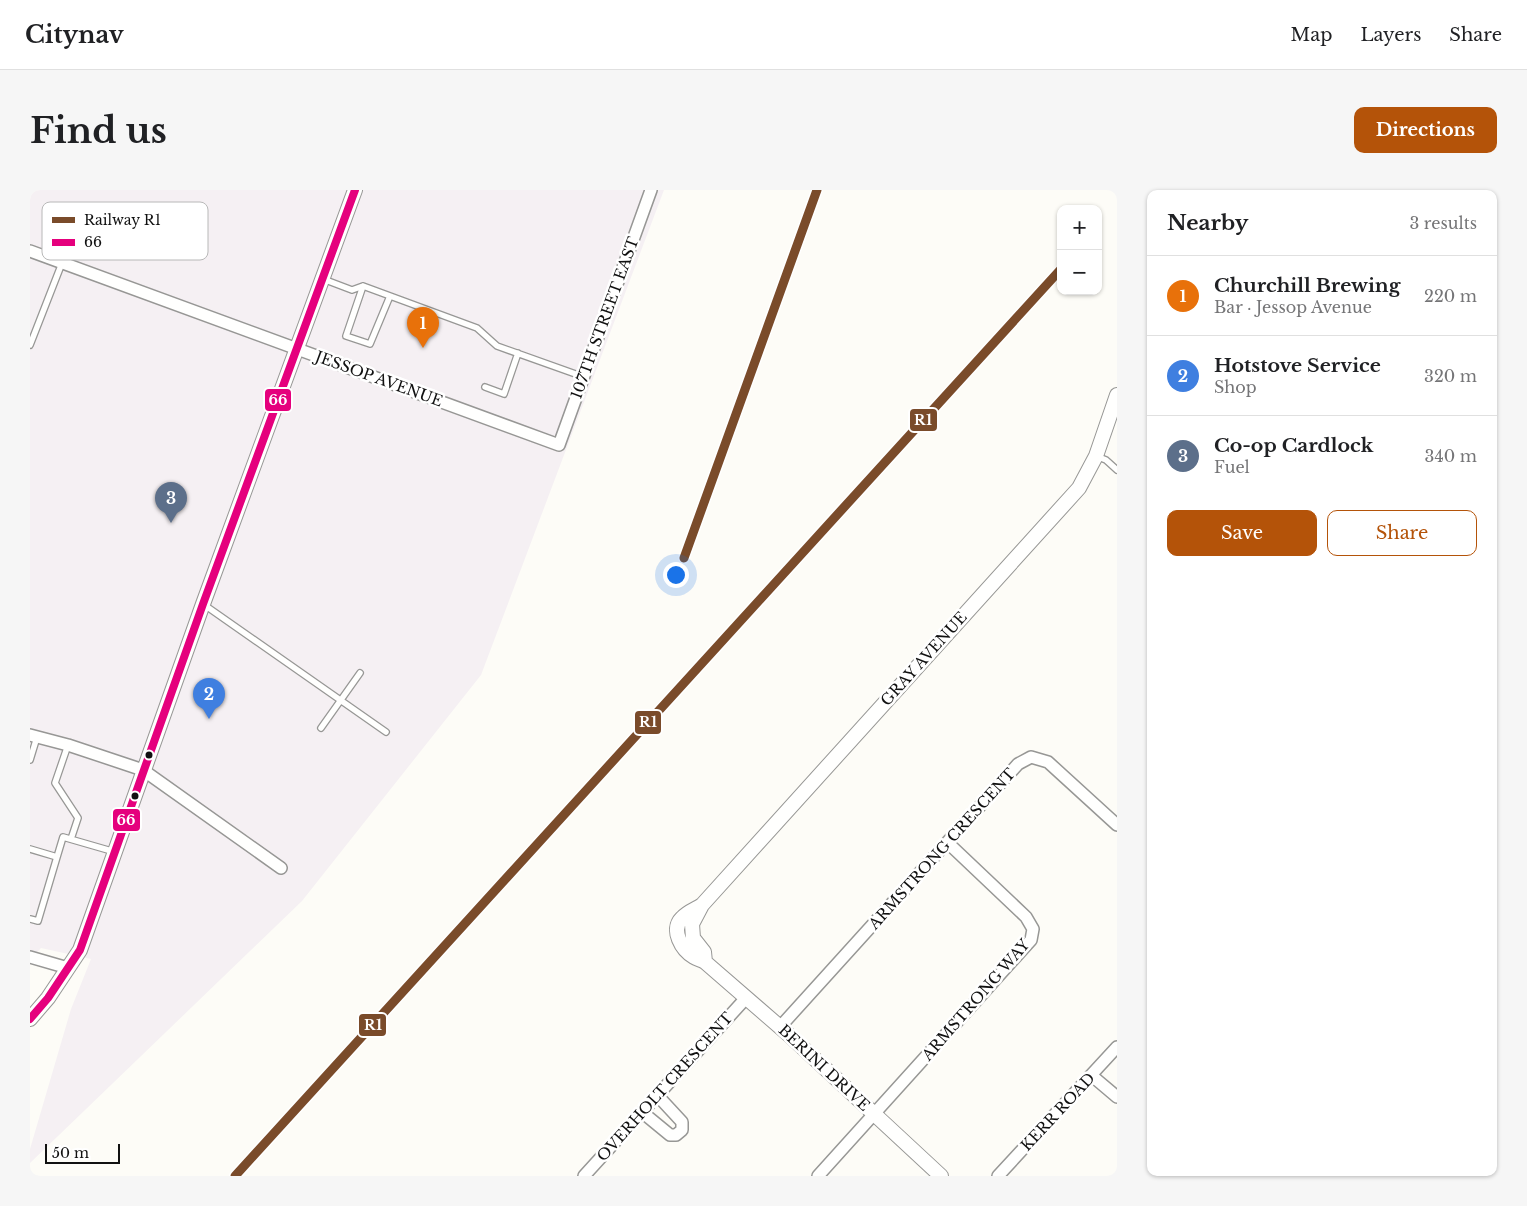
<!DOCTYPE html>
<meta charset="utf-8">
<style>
:root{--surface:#fff;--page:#f6f6f6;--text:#202124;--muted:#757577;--line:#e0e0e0;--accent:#b45309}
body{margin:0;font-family:"Libre Baskerville",serif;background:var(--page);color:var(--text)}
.controls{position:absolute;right:15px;top:15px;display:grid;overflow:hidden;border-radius:10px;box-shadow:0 1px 4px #0004}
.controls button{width:45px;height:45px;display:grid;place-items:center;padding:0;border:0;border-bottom:1px solid var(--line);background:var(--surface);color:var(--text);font:25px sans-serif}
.scale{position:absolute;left:15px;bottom:12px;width:75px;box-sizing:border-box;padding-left:5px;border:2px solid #111;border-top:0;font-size:14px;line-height:18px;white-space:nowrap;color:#111;-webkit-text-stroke:4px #fff;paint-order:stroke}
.you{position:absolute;left:645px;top:384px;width:18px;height:18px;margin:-12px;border:4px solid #fff;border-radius:50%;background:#1a73e8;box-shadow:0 0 0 8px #1a73e833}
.badge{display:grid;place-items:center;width:32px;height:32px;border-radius:50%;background:var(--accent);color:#fff;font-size:16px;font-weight:700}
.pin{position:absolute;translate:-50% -41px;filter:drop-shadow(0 1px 2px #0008)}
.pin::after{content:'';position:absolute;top:26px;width:18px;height:15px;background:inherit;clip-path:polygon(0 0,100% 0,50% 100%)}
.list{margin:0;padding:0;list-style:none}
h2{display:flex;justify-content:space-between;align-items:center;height:65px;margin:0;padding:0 20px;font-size:21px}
h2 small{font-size:16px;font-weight:400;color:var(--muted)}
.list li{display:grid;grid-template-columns:32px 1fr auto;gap:15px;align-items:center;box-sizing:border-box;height:80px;padding:0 20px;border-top:1px solid var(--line)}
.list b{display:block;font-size:19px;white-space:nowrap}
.list p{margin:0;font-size:16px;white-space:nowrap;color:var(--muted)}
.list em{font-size:16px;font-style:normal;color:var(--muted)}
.actions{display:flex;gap:10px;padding:15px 20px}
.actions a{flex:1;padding:11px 0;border:1px solid var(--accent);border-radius:10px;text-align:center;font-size:18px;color:var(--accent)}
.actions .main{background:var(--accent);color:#fff}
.map{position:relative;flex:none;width:1087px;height:986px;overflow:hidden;border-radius:10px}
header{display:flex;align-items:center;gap:30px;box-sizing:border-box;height:70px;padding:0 25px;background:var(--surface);border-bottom:1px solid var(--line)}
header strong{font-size:24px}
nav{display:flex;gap:28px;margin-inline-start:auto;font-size:18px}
.intro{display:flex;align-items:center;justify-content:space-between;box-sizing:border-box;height:120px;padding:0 30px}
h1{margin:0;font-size:35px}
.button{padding:12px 22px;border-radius:10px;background:var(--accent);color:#fff;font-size:18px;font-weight:700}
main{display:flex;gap:30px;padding:0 30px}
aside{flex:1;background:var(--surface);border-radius:10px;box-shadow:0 1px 4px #0004}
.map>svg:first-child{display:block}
.industrial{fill:#f5f0f3}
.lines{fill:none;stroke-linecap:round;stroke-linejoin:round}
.service-casing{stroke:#979795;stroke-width:8}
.minor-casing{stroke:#979795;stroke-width:14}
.tertiary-casing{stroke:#979795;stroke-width:16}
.service{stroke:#fffffe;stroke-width:5.5}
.minor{stroke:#fffffe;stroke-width:11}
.tertiary{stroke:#fffffe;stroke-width:14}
.bus-1-casing{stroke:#fff;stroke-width:11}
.bus-1{stroke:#e5007d;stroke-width:8}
.rail-1-casing{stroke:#fff;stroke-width:12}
.rail-1{stroke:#7a4b2a;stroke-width:9}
.bus-dot{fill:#111;stroke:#fff;stroke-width:2}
.labels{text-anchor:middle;stroke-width:5;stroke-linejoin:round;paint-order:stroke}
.street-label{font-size:15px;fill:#111;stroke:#fff}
.key{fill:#fff;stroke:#b8b8b8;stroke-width:1}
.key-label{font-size:14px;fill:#111}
.line-badge{stroke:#fff;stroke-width:2}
.badge-label{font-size:14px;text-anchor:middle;font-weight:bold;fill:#fff}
</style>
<header>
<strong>Citynav</strong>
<nav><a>Map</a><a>Layers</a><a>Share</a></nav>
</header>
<div class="intro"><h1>Find us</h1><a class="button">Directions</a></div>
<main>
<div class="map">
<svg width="1087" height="986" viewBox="0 0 1087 986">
<rect width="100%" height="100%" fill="#fdfcf7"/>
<!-- industrial -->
<path class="industrial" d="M0,0H634L451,485L272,711L0,973V959L41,819L61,769L11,758L0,770Z"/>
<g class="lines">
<defs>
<path id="service" d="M293,89L322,100L333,96L447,138L467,156L554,187
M333,96L316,146L340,154L360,106
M0,155L32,73
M455,197L474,204L488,163
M1066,266L1076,270L1087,280
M173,414L356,542
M291,538L330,483
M38,555L25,593L48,628L41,649
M0,570L7,547
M0,659L27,667L8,731L0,729
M27,667L33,647L85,662"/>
<path id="minor" d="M0,61L529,255L621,0
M0,545L38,555L113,580L251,678
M0,767L38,778
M750,837L988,574L1001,567L1018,572L1087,635
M1061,885L1087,907
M612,922L640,945H646L652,940V932L627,905
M554,986L716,808
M788,986L1001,750L1003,739L996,727L918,653
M968,986L1087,857"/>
<path id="tertiary" d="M672,715C666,719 657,722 652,728C640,740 652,760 664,767C667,769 672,770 675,772L758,844L911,986
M675,772L674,762L663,748L662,734L672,715L1049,298L1066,266L1087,205
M0,829L18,808L50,760L173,414L325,0"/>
</defs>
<!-- service casing -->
<use href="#service" class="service-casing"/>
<!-- minor casing -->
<use href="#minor" class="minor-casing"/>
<!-- tertiary casing -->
<use href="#tertiary" class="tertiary-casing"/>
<!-- service -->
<use href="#service" class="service"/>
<!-- minor -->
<use href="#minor" class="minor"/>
<!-- tertiary -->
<use href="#tertiary" class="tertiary"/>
<defs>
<path id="bus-1" d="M0,829L18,808L50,760L173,414L325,0"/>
</defs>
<!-- bus-1 casing -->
<use href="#bus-1" class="bus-1-casing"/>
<!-- bus-1 -->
<use href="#bus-1" class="bus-1"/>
<defs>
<path id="rail-1" d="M654,368L787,0
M205,986L1031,79"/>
</defs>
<!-- rail-1 casing -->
<use href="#rail-1" class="rail-1-casing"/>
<!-- rail-1 -->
<use href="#rail-1" class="rail-1"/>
</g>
<!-- markers -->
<g class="bus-dot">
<circle cx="119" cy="565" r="4.5"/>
<circle cx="105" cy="606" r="4.5"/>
</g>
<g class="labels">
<!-- street labels -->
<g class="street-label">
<text transform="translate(575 128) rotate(-70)" y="5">107TH STREET EAST</text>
<text transform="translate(349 189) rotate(20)" y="5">JESSOP AVENUE</text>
<text transform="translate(894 469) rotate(-48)" y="5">GRAY AVENUE</text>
<text transform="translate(912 659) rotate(-48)" y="5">ARMSTRONG CRESCENT</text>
<text transform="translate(946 810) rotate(-49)" y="5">ARMSTRONG WAY</text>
<text transform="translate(794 878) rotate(43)" y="5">BERINI DRIVE</text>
<text transform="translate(635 897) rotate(-48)" y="5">OVERHOLT CRESCENT</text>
<text transform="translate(1028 922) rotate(-47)" y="5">KERR ROAD</text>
</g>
</g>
<!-- legend -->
<rect x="12" y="12" width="166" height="58" rx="8" class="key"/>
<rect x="22" y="27" width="23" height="6" fill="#7a4b2a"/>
<rect x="22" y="49" width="23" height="7" fill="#e5007d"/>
<g class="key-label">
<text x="54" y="35">Railway R1</text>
<text x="54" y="57">66</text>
</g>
<g class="line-badge">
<rect x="234" y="198" width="28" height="24" rx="5" fill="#e5007d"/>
<rect x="879" y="218" width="29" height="24" rx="5" fill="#7a4b2a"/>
<rect x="604" y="520" width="28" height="25" rx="5" fill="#7a4b2a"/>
<rect x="82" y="618" width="29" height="24" rx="5" fill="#e5007d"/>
<rect x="328" y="823" width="29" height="24" rx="5" fill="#7a4b2a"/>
</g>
<g class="badge-label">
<text x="248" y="215">66</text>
<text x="893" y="235">R1</text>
<text x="618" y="537">R1</text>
<text x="96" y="635">66</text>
<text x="343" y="840">R1</text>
</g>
</svg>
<div class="controls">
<button>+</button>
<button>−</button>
</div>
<div class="scale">50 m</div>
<div class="you"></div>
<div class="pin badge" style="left:393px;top:158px;background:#e8710a">1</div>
<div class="pin badge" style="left:179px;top:529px;background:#3f7fe0">2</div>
<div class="pin badge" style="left:141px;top:333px;background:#5c6f8a">3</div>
</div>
<aside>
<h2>Nearby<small>3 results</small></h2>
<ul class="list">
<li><span class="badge" style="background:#e8710a">1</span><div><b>Churchill Brewing</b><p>Bar · Jessop Avenue</p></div><em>220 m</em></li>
<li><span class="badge" style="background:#3f7fe0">2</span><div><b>Hotstove Service</b><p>Shop</p></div><em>320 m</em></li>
<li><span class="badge" style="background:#5c6f8a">3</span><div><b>Co-op Cardlock</b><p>Fuel</p></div><em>340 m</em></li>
</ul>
<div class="actions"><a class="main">Save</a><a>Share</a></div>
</aside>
</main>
